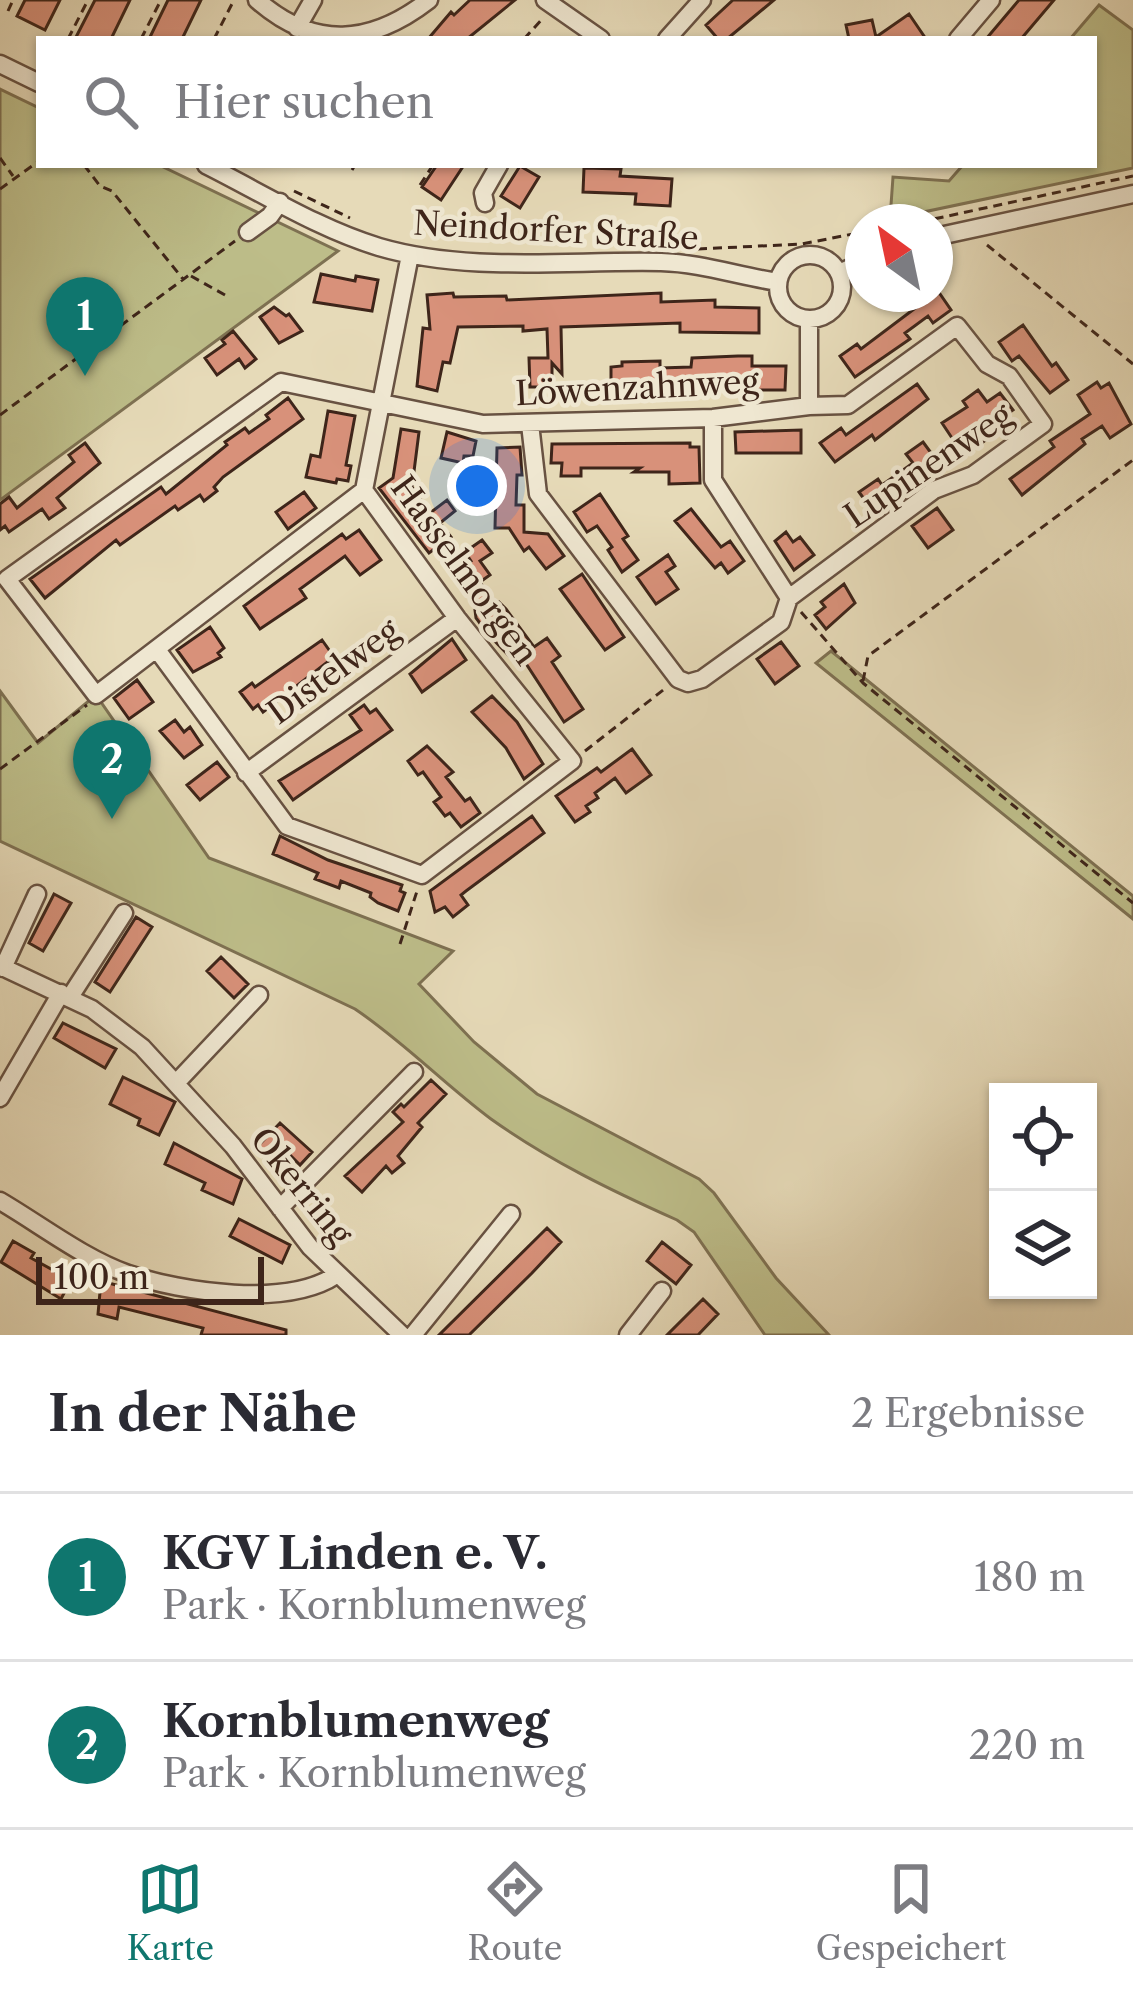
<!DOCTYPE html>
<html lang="de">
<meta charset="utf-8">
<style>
:root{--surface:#fff;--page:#f7f7f7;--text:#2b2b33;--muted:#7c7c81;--line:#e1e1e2;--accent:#0f766e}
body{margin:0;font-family:"Libre Caslon Text",serif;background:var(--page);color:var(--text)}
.controls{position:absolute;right:36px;bottom:36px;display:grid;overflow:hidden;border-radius:0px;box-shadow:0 3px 9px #0004}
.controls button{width:108px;height:108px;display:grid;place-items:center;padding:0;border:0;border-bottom:3px solid var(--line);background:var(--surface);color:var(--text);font:60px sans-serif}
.compass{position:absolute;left:845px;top:204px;width:108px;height:108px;border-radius:50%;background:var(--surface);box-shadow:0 3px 9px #0004;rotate:327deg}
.scale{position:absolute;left:36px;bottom:30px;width:228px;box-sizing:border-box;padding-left:12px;border:6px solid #3e251a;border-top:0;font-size:33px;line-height:42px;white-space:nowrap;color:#3e251a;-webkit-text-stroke:9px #efe7d1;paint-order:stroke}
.you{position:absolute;left:477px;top:486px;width:42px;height:42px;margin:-30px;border:9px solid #fff;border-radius:50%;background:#1a73e8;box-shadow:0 0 0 18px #1a73e833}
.badge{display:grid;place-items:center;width:78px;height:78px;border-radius:50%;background:var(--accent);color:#fff;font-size:39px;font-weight:700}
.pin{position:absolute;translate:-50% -99px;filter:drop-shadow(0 3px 6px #0008)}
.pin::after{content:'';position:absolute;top:63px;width:42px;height:36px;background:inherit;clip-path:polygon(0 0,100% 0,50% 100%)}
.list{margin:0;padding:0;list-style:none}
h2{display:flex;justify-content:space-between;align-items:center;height:156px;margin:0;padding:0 48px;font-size:51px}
h2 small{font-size:39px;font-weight:400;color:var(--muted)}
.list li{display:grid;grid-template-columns:78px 1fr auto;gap:36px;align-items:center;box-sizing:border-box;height:168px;padding:0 48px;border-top:3px solid var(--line)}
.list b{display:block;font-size:45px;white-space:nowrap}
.list p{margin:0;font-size:39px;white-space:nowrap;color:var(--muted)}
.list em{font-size:39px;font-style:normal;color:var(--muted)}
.icon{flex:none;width:66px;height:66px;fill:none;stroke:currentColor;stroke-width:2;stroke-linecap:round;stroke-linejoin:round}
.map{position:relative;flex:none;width:1133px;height:1335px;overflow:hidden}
.search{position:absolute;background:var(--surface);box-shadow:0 3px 9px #0004;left:36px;right:36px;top:36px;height:132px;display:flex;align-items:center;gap:30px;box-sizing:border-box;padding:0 42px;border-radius:0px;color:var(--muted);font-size:45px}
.sheet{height:492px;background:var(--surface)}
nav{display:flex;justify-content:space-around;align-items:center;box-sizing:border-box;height:168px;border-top:3px solid var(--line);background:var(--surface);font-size:33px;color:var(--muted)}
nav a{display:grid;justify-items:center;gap:6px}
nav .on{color:var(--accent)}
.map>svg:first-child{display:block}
.green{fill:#bdbd89;stroke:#7e7152;stroke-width:3}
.building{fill:#d8917a;stroke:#3e251a;stroke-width:3}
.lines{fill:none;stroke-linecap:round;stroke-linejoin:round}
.minor-casing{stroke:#685242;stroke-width:21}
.path{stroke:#3e251a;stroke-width:3;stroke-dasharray:9 6;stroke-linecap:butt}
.minor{stroke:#efe7d1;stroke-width:16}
.labels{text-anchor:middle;stroke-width:9;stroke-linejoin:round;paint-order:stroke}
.street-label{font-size:33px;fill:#3e251a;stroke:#efe7d1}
</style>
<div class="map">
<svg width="1133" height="1335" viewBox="0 0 1133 1335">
<rect width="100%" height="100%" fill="#e6dab8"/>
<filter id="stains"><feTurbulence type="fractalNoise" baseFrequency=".00167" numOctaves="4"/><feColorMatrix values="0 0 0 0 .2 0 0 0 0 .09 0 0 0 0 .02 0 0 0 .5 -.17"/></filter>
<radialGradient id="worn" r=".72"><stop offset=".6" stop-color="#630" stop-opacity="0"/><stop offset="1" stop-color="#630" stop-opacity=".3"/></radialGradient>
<!-- green -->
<path class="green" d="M1099,5L1133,30V168L890,219L893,177L949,181L963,165H1094V39H1070Z
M0,89L39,108V165H159L338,251L0,500Z
M831,651L1133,896V919L816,663Z
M0,691L38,743L96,695L209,858L453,951L419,984L474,1042L537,1094L699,1179L714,1193L776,1278L829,1335H765L694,1232L677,1220C612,1191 550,1161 491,1119C444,1084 404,1042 355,1009L0,841Z"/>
<!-- building -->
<path class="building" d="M25,0H60L45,30L17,16Z
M95,0H130L111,39H75Z
M168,0H201L182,39H149Z
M470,0H515L467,39H428L451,12L454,15Z
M733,0H774L727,39H718L706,25Z
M1019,0H1054L1021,39H986Z
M909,14L926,39H849L846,25L872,20L876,37Z
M437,165H464L441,200L422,187Z
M520,166L539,177L520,208L501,196Z
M584,168L621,169L620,176L672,179L670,206L635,204L636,194L583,192Z
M321,274L355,281L356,276L378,280L372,311L314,302Z
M938,291L951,310L933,323L928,316L905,333L910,339L855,377L840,356L857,344L861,349Z
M453,293L454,297L506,296L507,300L661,293V302L715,300V307L759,308V333L680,332V323L561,327L562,374L552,363V387H530L529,358H548L547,329L523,331V326L458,327L450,363L443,362L437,391L417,386L423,328L430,329L427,295Z
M274,307L286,316L289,314L302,331L279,343L260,317Z
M1023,325L1052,366L1056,363L1068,380L1050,393L1019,356L1012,361L999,342Z
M233,331L256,359L245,368L239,359L217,375L205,358L225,344L222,340Z
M738,356H752V366H786L785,390H749L750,378H726V386L623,391V387H611V367L622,366V362L660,361V368L691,367L692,358Z
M1097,382L1101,388L1109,383L1131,424L1110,438L1102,426L1082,439L1085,444L1022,495L1010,479L1054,447L1050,441L1090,414L1078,395Z
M917,384L928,399L875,440L872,435L835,462L820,443L841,428L846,435Z
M978,390L987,402L1000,393L1013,410L982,432L987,439L974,449L966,438L956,444L942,423L967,407L963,401Z
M288,398L303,419L223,477L214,487L217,491L204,501L200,495L178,510L175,506L120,545L116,540L45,598L30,579L161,487L166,494L227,445L225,442L245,428L249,433L269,419L266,415Z
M328,411L355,416L346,465L351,466L348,481L337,479L336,483L306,477L311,455L320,457Z
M401,429L419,432L412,487L430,513L447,500L455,511L440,523L451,537L429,553L379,488L393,478Z
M801,430V453H736L735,432Z
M447,432L476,441L473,456H464L463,463L441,458Z
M923,442L937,461L875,514L859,492L878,479L882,485L913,463L906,454Z
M85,443L100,463L57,498L65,508L49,519L42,509L9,532L5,526L0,530V504L9,497L17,508L74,462L69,455Z
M690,443V447H699L700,483L669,484V472H634L640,468H581V476H561L562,463H551L552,444Z
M520,447L522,475H517L516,505H524V532L548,534L564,556L546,569L529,547L524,551L509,528H495L497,448Z
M304,492L316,508L288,529L276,512Z
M600,494L628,536L623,539L638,560L622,572L608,550L612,547L597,526L587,532L574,512Z
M937,508L953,530L928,548L912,526Z
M691,509L721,547L730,541L744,561L728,573L721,563L715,568L675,521Z
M359,530L381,560L360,575L345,556L300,589L306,598L260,629L244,606L342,534L346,539Z
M786,532L793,542L800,537L814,555L794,570L775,541Z
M482,540L492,553L480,561L490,575L480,582L495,604L499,602L506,609L534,647L547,638L560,656L552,662L583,709L564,722L521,656L514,661L487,633L476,618L475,610L480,607L455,572L471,561L465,552Z
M668,555L675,566L666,572L678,589L656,604L637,577Z
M582,574L624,637L605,650L560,589Z
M844,584L855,603L826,629L815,615L825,607L821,602Z
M210,627L224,648L218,653L221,657L193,672L177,650Z
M452,639L466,660L422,692L410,674Z
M322,640L334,657L263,712L258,705L253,709L240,692L252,683L255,687Z
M781,642L799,666L775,684L757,659Z
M137,680L153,702L129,719L114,698Z
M492,696L517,722L543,764L524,779L506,748L472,712Z
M364,705L370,713L376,709L392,730L293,800L279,781L361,730L350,715Z
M175,720L184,732L190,727L202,745L184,758L160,731Z
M427,746L453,772L446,777L465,801L470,798L480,813L461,827L450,813L445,816L434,802L441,797L423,772L418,775L408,761Z
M632,749L651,775L626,793L615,778L595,793L598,798L586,806L590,812L575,822L556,796L597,768L601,772Z
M217,762L229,777L200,800L187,785Z
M532,816L544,833L466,891L461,895L468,905L453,917L445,907L435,912L430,891Z
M280,836L328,860L402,885L400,891L405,893L398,911L378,903L370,897L371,893L341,881L339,888L315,879L318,873L273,854Z
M54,894L71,903L43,951L29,943Z
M136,917L152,927L110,992L95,982Z
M221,957L248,984L234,998L207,971Z
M63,1023L116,1049L105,1068L54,1038Z
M123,1077L175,1102L159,1135L138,1125L140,1119L110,1104Z
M431,1080L446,1094L418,1123L422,1127L398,1156L404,1163L392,1173L386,1166L362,1192L345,1176L403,1122L393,1112L401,1104L404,1107Z
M280,1123L312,1152L300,1165L283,1148L269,1163L255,1149Z
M174,1143L242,1179L233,1204L202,1190L205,1183L165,1164Z
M239,1219L290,1245L282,1263L230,1236Z
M547,1228L561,1242L532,1273L469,1335H439Z
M13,1241L34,1253L31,1258L71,1280L61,1299L1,1262Z
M662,1242L691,1265L676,1284L647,1261Z
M101,1281L286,1330V1335H201L203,1328L119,1307L117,1319L98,1314Z
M703,1299L718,1314L698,1335H667Z"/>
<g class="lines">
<defs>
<path id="minor" d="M257,0C314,50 371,45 429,0
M545,0L601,39
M297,28L313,0
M667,39L702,0
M958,39L991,0
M0,64L39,83
M206,165C262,193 319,229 379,247C468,273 569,260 661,262C701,263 738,276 778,282
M485,203L483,193L499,165
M248,232L270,216L280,202
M935,237L1133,194
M778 287a32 32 0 1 1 64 0a32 32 0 1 1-64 0Z
M839,273L863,262
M713,418V480L789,598
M530,424L538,494L678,679L688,683L702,679L781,622L789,598L934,490L973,475L1043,424L1009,376L987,364L957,326L848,405L809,406
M364,490L96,695L7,579L281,382L483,424L713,418L809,406V320
M158,651L287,826L422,875L572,761L457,618L364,490L410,255
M246,773L457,618
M0,966L92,1009L142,1047L233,1146L310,1247L402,1335
M3,968L37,894
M70,997L124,913
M177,1082L259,995
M0,1098L61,993
M0,1201C41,1225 83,1258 128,1274C182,1292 287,1308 336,1275
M280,1208L414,1072
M413,1335L511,1214
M628,1335L662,1291"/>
</defs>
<!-- minor casing -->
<use href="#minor" class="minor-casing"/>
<!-- path -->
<path class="path" d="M8,11L13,0
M68,39L88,0
M141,39L161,0
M214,39L234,0
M524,39L544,17
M0,158L13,176
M84,165L100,186L112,191L183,279
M352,170L355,165
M420,185L433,165
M0,189L39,161
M294,191L350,218
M921,211L931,220
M920,222L1133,176
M987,245L1133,364
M698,249L802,244L863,232
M191,276L225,295
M0,415L235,241
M801,612L863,683L1133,903
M863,681L868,656L1133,460
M585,751L667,687
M0,769L87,705
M400,944L418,888"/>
<!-- minor -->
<use href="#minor" class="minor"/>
</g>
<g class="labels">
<!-- street labels -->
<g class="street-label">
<text transform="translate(556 230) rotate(3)" y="12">Neindorfer Straße</text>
<text transform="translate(637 387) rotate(-3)" y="12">Löwenzahnweg</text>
<text transform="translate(928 465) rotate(-34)" y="12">Lupinenweg</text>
<text transform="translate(465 570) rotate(54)" y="12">Hasselmorgen</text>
<text transform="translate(333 671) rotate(-36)" y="12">Distelweg</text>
<text transform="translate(302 1186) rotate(51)" y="12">Okerring</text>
</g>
</g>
<rect width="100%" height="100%" filter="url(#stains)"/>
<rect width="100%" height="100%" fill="url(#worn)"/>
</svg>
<div class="controls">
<button><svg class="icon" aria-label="locate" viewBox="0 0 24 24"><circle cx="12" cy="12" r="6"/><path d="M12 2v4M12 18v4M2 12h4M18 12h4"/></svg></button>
<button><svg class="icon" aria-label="layers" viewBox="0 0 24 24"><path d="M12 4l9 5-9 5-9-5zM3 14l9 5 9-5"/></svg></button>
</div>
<svg class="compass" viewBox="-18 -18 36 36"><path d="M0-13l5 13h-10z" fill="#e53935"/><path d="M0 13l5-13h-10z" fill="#7c7c81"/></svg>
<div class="scale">100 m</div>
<div class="you"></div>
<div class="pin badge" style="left:85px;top:376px">1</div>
<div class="pin badge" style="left:112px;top:819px">2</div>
<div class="search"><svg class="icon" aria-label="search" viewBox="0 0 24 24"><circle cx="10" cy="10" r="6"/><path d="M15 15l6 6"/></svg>Hier suchen</div>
</div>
<section class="sheet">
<h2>In der Nähe<small>2 Ergebnisse</small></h2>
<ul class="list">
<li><span class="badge">1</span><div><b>KGV Linden e. V.</b><p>Park · Kornblumenweg</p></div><em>180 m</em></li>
<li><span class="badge">2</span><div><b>Kornblumenweg</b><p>Park · Kornblumenweg</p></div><em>220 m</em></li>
</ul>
</section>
<nav>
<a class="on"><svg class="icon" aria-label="map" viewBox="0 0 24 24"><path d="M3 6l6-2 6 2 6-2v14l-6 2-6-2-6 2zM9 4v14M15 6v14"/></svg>Karte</a>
<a><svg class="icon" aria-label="directions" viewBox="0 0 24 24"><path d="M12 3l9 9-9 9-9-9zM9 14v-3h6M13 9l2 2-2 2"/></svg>Route</a>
<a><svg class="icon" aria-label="saved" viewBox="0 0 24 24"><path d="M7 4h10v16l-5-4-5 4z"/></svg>Gespeichert</a>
</nav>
